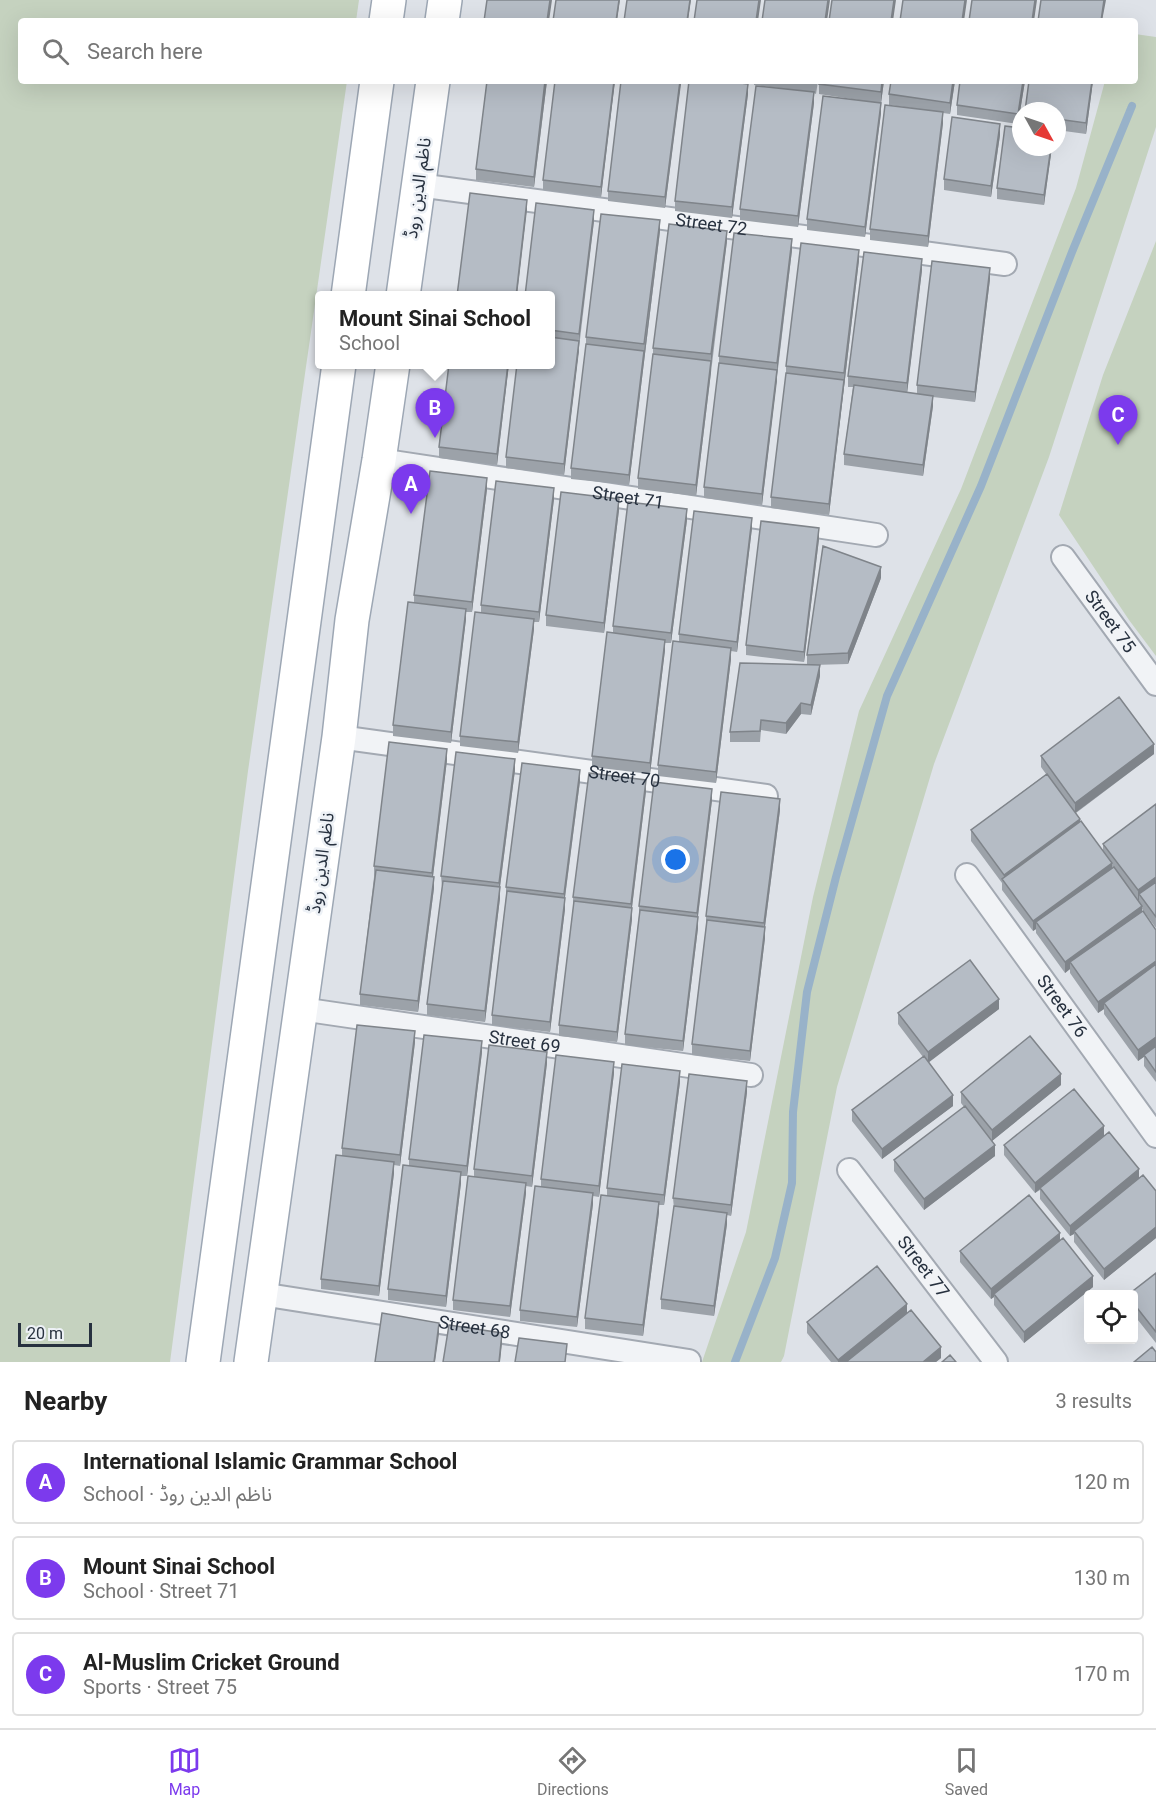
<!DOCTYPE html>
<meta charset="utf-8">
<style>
:root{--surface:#fff;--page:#f6f6f6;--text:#222;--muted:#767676;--line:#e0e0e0;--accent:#7c3aed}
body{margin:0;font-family:Roboto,"Noto Sans Arabic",sans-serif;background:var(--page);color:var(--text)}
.controls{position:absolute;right:18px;bottom:18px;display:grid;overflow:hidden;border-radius:6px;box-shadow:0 6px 24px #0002}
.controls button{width:54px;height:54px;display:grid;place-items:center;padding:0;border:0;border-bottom:2px solid var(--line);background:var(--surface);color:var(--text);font:30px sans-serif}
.compass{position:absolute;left:1012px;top:102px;width:54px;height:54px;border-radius:50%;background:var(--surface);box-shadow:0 6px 24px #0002;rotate:130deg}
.scale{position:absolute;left:18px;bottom:15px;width:74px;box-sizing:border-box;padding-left:6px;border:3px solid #27313f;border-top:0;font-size:16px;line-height:21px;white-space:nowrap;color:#27313f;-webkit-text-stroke:4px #edf1f6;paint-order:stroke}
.you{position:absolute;left:676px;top:860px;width:21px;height:21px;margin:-15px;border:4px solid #fff;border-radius:50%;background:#1a73e8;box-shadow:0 0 0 9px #1a73e833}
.badge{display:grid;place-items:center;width:39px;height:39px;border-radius:50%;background:var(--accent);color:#fff;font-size:20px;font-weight:700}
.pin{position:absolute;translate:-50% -50px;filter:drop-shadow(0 2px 3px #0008)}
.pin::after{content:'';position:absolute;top:32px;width:21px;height:18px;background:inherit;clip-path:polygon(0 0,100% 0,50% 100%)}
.popup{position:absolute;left:315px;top:291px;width:240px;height:78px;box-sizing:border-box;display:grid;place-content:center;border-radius:6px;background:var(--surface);filter:drop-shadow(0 2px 4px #0005);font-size:20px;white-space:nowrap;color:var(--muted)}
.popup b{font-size:22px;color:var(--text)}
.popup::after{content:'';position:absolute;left:50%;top:100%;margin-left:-12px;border:12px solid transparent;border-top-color:var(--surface)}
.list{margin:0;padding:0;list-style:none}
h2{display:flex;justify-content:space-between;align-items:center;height:78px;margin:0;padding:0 24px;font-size:26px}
h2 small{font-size:20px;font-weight:400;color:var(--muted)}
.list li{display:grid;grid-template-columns:39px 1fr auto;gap:18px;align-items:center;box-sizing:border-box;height:84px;margin:0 12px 12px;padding:0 12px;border:2px solid var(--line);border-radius:6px}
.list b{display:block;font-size:22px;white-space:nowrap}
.list p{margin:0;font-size:20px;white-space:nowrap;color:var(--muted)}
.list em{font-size:20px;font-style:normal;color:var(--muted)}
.icon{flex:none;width:33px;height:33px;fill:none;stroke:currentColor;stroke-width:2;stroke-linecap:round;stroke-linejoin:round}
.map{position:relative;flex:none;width:1156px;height:1362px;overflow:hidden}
.search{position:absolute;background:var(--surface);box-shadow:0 6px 24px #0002;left:18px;right:18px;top:18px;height:66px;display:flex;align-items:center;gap:15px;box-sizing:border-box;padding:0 21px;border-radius:6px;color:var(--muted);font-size:22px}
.sheet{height:366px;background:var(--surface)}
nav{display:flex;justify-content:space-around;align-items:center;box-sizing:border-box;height:84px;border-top:2px solid var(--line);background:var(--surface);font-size:16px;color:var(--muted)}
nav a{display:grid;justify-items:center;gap:3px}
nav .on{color:var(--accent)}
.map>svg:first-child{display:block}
.green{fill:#c5d2bf}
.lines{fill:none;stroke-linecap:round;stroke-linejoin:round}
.stream{stroke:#98b2c9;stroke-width:8}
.minor-casing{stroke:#a3a9b2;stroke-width:26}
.primary-casing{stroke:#9da7b4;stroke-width:36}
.minor{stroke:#f1f3f6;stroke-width:22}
.primary{stroke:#fff;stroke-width:33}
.wall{fill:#9ca2a9}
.shaded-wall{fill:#7f848a}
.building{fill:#b5bcc5;stroke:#7f848a;stroke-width:1.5}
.labels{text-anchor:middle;stroke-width:5;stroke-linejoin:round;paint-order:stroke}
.street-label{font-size:18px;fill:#27313f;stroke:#edf1f6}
</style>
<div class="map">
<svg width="1156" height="1362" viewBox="0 0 1156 1362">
<rect width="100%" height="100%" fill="#dee2e8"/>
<!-- green -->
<path class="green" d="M0,0H359L356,21H21V81H347L248,771L170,1362H0Z
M1135,34L1156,37V127L1049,457L934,764L837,1087L784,1356L781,1362H702L746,1232L813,897L859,711L961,489L1076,188L1105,81H1135Z
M1156,241V656L1129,620L1059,515L1103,375Z"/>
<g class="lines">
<!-- stream -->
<path class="stream" d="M735,1362L775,1258L792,1183L793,1112L807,992L836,877L887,696L981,486L1072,252L1132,106"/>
<defs>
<g id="minor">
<path id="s1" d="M418,185L1005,264"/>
<path id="s2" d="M379,460L876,535"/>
<path id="s3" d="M1063,557L1156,684"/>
<path id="s4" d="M339,737L766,796"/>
<path id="s5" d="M967,875L1156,1136"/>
<path id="s6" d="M301,1009L751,1075"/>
<path id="s7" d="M849,1170L996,1362"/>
<path id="s8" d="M261,1294L689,1361"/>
</g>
<path id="primary" d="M386,21L389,0
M442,21L445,0
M348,296L377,81
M403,296L433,81
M203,1362L339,364
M251,1362L339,737L352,620L379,460L393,364"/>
</defs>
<!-- minor casing -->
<use href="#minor" class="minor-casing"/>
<!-- primary casing -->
<use href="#primary" class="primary-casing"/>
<!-- minor -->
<use href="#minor" class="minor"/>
<!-- primary -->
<use href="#primary" class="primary"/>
</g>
<!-- wall -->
<path class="wall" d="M487,81H547L534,187L476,180V169Z
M615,81L601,197L543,190V180Z
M681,81L665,208L608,201V191Z
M728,81H749V84H748V94L732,218L675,211V201Z
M754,81H818L816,94L814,93V103L798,227L740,220V209L778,88L754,85Z
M884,81L881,103V113L865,237L807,230V219L871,102L819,94V84Z
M891,81H955L950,114L943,113V123L928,247L870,240V229L926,110L889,105V94Z
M1025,81L1018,124L957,115V105Z
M1029,81H1093L1086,134L1057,130V111Z
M1000,135L991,197L944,190V179Z
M1052,147L1044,205L997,199V188Z
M594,221L564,475L506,468V457L550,364V296Z
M660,231L629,485L571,479V468L586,345V337Z
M727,241L696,496L638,489V478L653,356V348Z
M792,250L762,505L704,498V487L719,367V356Z
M859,260L829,515L771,508V497L786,375V366Z
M922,270L907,392L917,394V385L990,279L975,402L933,397V406L923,476L844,465V454L853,387H848V376Z
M449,364H509L497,465L439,458V447Z
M487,489L472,612H466V619L451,743L393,736V725L414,602V595Z
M554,499L539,622H534V629L518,753L460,746V736L481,613V605Z
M619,510L604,633L546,626V615Z
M687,520L671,643H665V650L650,774L592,767V756L613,633V626Z
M752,528L737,652L731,651V659L716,783L658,776V765L679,642V634Z
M819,539L804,662L746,655V645Z
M881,578L848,664L813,665L820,676L811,715L801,714L786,734L761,730L760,742H730V732L807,665V655Z
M1154,754L1076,813L1080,822L1103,851V844L1156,804V928L1142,909V911L1156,930V1082L1144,1066V1057L1138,1061L1104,1014V1009L1098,1013L1070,973V969L1065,973L1036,933V929L1033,931L1002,890V883L971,841V830L1046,774L1041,767V756Z
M447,760L433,877L434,888L418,1012L360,1005V994L374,877V866Z
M515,770L500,887V898L485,1022L427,1015V1004L442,887L441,876Z
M580,781L565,898V909L550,1032L492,1025V1015L506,897V887Z
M646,791L632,908V919L617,1042L559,1036V1025L573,908V897Z
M712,800L698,917V928L683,1051L625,1045V1034L639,916V906Z
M780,810L765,927V938L750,1061L692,1055V1044L706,927V916Z
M999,1009L928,1062L953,1106L882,1159L852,1121V1110L923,1057L898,1024V1013Z
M415,1042L400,1166L394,1165V1173L379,1296L321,1289V1279L342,1156V1148Z
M482,1052L467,1176H461V1183L446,1307L388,1300V1289L409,1166V1159Z
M547,1063L532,1187L526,1186V1193L510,1317L453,1310V1300L474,1176V1169Z
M614,1073L599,1197L593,1196V1204L577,1327L520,1321V1310L541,1186V1179Z
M680,1082L664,1205H659V1212L643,1336L585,1329V1318L607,1195V1188Z
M1061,1085L992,1141L995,1156L924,1210L894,1171V1160L964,1107L961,1103V1092Z
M747,1092L731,1216L727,1215V1224L714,1316L661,1309V1299L674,1209L673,1198Z
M1104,1136L1139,1178L1156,1191V1238L1104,1280L1074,1242V1234L1070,1236L1040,1199V1190L1035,1193L1004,1155V1145Z
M1060,1241L1093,1287L1024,1343L994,1305V1297L991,1299L960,1262V1251Z
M1156,1273V1343L1134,1315V1294Z
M907,1313L941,1358L936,1362H831L807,1333V1322Z"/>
<!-- shaded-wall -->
<path class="shaded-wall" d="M550,0H552L549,21H547Z
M619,0H620L617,21H616Z
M690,0H691L688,21H687Z
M759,0H761L758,21H756Z
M828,0H830L827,21H825Z
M894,0H896L893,21H891Z
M965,0H967L964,21H962Z
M1035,0H1037L1034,21H1032Z
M1104,0H1106L1102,21H1101Z
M545,81H547L534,187V177Z
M614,81H615L601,197V187Z
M680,81H681V84L665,208V197Z
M882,81H884L881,103V92Z
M953,81H955L950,114V103Z
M1023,81H1025L1018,124V114Z
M1092,81H1093L1086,134V123Z
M748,84V94L732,218V207Z
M814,92V103L798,227V216Z
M881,103V113L865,237V227Z
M943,112V123L928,247V236Z
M1000,124V135L991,197V186Z
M1051,147H1052L1044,205V195Z
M527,200V210L517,296H516Z
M594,210V221L579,341V351L564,475V464L579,344V334Z
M660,220V231L629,485V475Z
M727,231V241L711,365V354Z
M792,239V250L777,374V363Z
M859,250V260L829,515V504Z
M922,259V270L907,394V383Z
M990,268V279L975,402V392Z
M711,361V372L696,496V485Z
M508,364H509L497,465V454Z
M777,370V381L762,505V494Z
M933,396V406L923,476V465Z
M487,478V489L472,612V602Z
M554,488V499L539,622V612Z
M619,499V510L604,633V623Z
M687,509V520L671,643V633Z
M752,518V528L737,652V642Z
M819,528V539L804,662V652Z
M881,567V578L848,664V653Z
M466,609V619L451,743V732Z
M534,619V629L518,753V742Z
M665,640V650L650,774V763Z
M731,648V659L716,783V772Z
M820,665V676L811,715V705Z
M801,703V714L786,734V723Z
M1154,744V754L1075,813V803Z
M447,749V760L432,884V873Z
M515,759V770L499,894V883Z
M580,770V781L564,904V894Z
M646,780V791L631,915V904Z
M712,789V800L697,923V913Z
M780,799V810L764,934V923Z
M1080,819V829L1004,881V875Z
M1112,863V874L1036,922V929L1033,931V921Z
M434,877V888L418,1012V1001Z
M1156,877V887L1139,894V900L1138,901V890Z
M500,887V898L485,1022V1011Z
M565,898V909L550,1032V1022Z
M1142,906V917L1070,962V969L1065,973V962Z
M632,908V919L617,1042V1032Z
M698,917V928L683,1051V1041Z
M765,927V938L750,1061V1051Z
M1156,961V972L1104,1003V1009L1098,1013V1002Z
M999,999V1009L928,1063V1052Z
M415,1031V1042L400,1166V1155Z
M1156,1037V1048L1138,1061V1050Z
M482,1041V1052L467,1176V1166Z
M547,1052V1063L532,1187V1176Z
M614,1062V1073L599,1197V1186Z
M680,1071V1082L664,1205V1195Z
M1061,1074V1085L992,1141V1130Z
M747,1081V1092L731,1216V1205Z
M953,1095V1106L882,1159V1149Z
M1104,1126V1137L1035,1193V1183Z
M995,1145V1156L924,1210V1199Z
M394,1162V1173L379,1296V1286Z
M1139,1169V1180L1074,1231V1234L1070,1236V1226Z
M461,1172V1183L446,1307V1296Z
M526,1183V1193L510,1317V1306Z
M593,1193V1204L577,1327V1317Z
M659,1202V1212L643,1336V1325Z
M727,1213V1224L714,1316V1306Z
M1156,1227V1238L1104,1280V1269Z
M1060,1233V1243L994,1294V1297L991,1299V1289Z
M1093,1276V1287L1024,1343V1332Z
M907,1304V1315L849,1362H838V1360Z
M439,1323V1334L435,1362H434Z
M502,1333V1343L500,1362H499Z
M941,1347V1358L936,1362H923Z"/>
<!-- building -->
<path class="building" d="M487,0H550L547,21H484Z
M556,0H619L616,21H553Z
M627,0H690L687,21H624Z
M697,0H759L756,21H694Z
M765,0H828L825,21H762Z
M832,0H894L891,21H829Z
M903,0H965L962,21H900Z
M972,0H1035L1032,21H969Z
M1041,0H1104L1101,21H1038Z
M487,81H545L534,177L476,169Z
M555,81H614L601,187L543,180Z
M621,81H680L665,197L608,191Z
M689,81H726L748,84L732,207L675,201Z
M802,81H816V83Z
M820,81H882L881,92L819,84Z
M891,81H953L950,103L889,94Z
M960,81H1023L1018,114L957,105Z
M1029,81H1092L1086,123L1057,119V111H1025Z
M756,86L814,92L798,216L740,209Z
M823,96L881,103L865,227L807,219Z
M885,105L943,112L928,236L870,229Z
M952,117L1000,124L991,186L944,179Z
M1005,126L1021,128V147H1051L1044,195L997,188Z
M470,193L527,200L516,296H457Z
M536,203L594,210L579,334L550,330V296H525Z
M601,214L660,220L644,344L586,337Z
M669,224L727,231L711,354L653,348Z
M734,233L792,239L777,363L719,356Z
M801,243L859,250L844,373L786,366Z
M864,252L922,259L907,383L848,376Z
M932,261L990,268L975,392L917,385Z
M550,337L579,341L564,464L506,457L517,364H550Z
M586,344L644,351L629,475L571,468Z
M653,354L711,361L696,485L638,478Z
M719,363L777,370L762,494L704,487Z
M449,364H508L497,454L439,447Z
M786,373L844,380L829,504L771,497Z
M854,385L933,396L923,465L844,454Z
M430,471L487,478L472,602L414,595Z
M496,481L554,488L539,612L481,605Z
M561,492L619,499L604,623L546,615Z
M628,502L687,509L671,633L613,626Z
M694,511L752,518L737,642L679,634Z
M761,521L819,528L804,652L746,645Z
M823,546L881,567L848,653L807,655Z
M408,602L466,609L451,732L393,725Z
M475,612L534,619L518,742L460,736Z
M607,632L665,640L650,763L592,756Z
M673,641L731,648L716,772L658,765Z
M740,663L820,665L811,705L801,703L786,723L761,720L760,731L730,732Z
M1119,697L1154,744L1075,803L1041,756Z
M389,742L447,749L432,873L374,866Z
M456,752L515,759L499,883L441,876Z
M522,763L580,770L564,894L506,887Z
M589,773L646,780L631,904L573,897Z
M1047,774L1080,819L1004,875L971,830Z
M654,782L712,789L697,913L639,906Z
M721,792L780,799L764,923L706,916Z
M1156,804V877L1138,890L1103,844Z
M1081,821L1112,863L1033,921L1002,879Z
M1114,867L1142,906L1065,962L1036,922Z
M376,870L434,877L418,1001L360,994Z
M443,881L500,887L485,1011L427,1004Z
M1156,882V917L1139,894Z
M507,891L565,898L550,1022L492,1015Z
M574,901L632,908L617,1032L559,1025Z
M640,910L698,917L683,1041L625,1034Z
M1143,911L1156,930V961L1098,1002L1070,962Z
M707,920L765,927L750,1051L692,1044Z
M970,960L999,999L928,1052L898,1013Z
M1156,964V1037L1138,1050L1104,1003Z
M357,1025L415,1031L400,1155L342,1148Z
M424,1035L482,1041L467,1166L409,1159Z
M1030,1036L1061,1074L992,1130L961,1092Z
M489,1045L547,1052L532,1176L474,1169Z
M1156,1046V1072L1144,1055Z
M556,1055L614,1062L599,1186L541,1179Z
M924,1056L953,1095L882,1149L852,1110Z
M622,1064L680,1071L664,1195L607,1188Z
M689,1074L747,1081L731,1205L673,1198Z
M1074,1089L1104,1126L1035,1183L1004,1145Z
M965,1106L995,1145L924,1199L894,1160Z
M1109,1132L1139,1169L1070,1226L1040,1188Z
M336,1155L394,1162L379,1286L321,1279Z
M403,1165L461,1172L446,1296L388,1289Z
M1143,1175L1156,1191V1227L1104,1269L1074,1231Z
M468,1176L526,1183L510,1306L453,1300Z
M535,1186L593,1193L577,1317L520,1310Z
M601,1195L659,1202L643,1325L585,1318Z
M1029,1195L1060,1233L991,1289L960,1251Z
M674,1206L727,1213L714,1306L661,1299Z
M1063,1238L1093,1276L1024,1332L994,1294Z
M877,1266L907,1304L838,1360L807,1322Z
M1156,1273V1332L1134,1304V1294H1129Z
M911,1310L941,1347L923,1362H846Z
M382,1313L439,1323L434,1362H375Z
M449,1325L502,1333L499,1362H443Z
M519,1338L567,1344L565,1362H515Z
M1152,1347L1156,1352V1362H1134Z
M950,1355L956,1362H942Z"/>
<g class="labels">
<!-- street labels -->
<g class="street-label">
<text transform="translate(418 188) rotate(-82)" y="6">ناظم الدین روڈ</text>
<text dy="6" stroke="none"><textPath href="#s1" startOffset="296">Street 72</textPath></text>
<text dy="6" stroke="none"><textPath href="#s2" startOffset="252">Street 71</textPath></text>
<text dy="6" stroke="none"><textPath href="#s3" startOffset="80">Street 75</textPath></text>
<text dy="6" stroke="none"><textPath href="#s4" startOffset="288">Street 70</textPath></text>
<text transform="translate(321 863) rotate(-82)" y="6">ناظم الدین روڈ</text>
<text dy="6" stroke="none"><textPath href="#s5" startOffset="162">Street 76</textPath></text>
<text dy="6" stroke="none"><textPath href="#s6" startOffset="226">Street 69</textPath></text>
<text dy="6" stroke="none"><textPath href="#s7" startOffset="122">Street 77</textPath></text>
<text dy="6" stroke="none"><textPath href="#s8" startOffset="216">Street 68</textPath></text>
</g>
</g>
</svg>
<div class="controls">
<button><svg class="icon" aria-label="locate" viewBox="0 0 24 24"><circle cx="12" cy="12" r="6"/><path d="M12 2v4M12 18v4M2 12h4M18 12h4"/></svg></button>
</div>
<svg class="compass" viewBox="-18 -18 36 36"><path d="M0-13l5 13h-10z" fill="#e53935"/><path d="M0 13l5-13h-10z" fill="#767676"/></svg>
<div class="scale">20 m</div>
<div class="you"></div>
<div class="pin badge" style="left:411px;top:514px">A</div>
<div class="pin badge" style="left:435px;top:438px">B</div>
<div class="popup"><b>Mount Sinai School</b>School</div>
<div class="pin badge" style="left:1118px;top:445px">C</div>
<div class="search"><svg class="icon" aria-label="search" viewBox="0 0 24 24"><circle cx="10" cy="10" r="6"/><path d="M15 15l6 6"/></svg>Search here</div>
</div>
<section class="sheet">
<h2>Nearby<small>3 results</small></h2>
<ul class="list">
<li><span class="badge">A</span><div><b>International Islamic Grammar School</b><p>School · ناظم الدین روڈ</p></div><em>120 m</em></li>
<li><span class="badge">B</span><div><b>Mount Sinai School</b><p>School · Street 71</p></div><em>130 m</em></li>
<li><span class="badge">C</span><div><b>Al-Muslim Cricket Ground</b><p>Sports · Street 75</p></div><em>170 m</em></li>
</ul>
</section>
<nav>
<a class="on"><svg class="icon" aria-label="map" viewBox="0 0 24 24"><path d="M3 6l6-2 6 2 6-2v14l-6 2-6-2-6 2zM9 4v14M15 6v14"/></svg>Map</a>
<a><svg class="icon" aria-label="directions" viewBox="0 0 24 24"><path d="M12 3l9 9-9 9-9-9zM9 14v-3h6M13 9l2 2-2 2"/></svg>Directions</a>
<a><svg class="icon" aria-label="saved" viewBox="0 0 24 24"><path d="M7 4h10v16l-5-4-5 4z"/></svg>Saved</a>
</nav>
